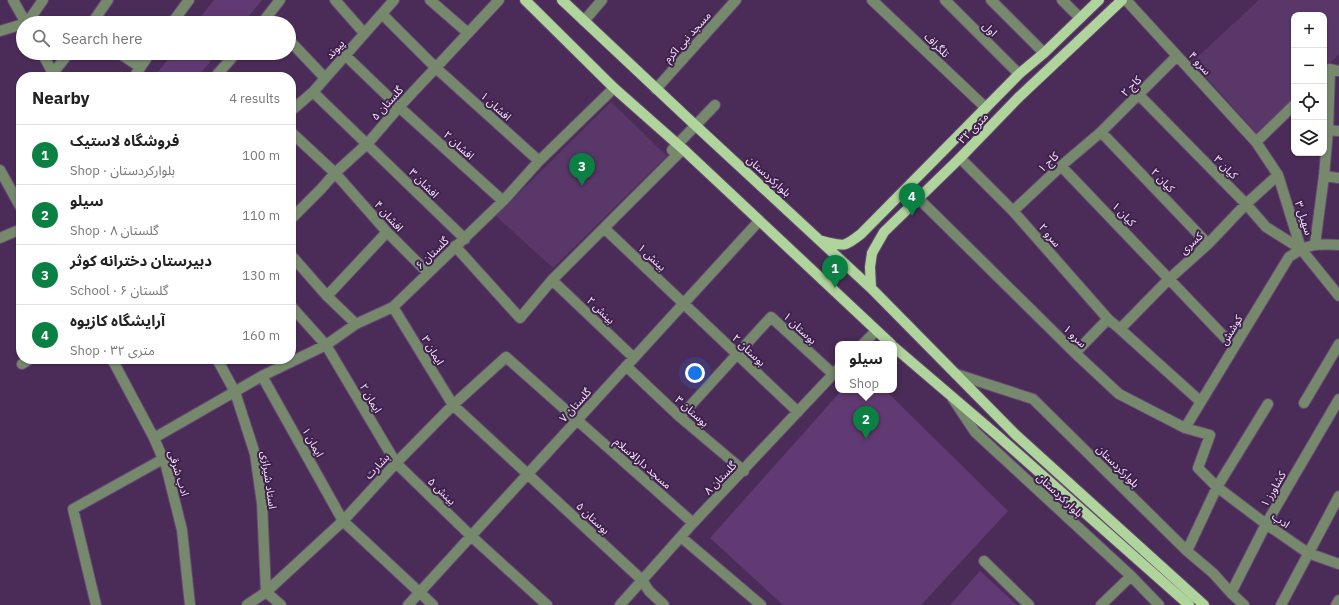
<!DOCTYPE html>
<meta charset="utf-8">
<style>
:root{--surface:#fff;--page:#f6f6f6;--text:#222;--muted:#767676;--line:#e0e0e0;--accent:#0b8043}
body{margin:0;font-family:"IBM Plex Sans","Noto Sans Arabic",sans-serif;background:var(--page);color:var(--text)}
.controls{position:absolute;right:12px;top:12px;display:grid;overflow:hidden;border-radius:8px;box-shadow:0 1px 3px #0004}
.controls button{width:36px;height:36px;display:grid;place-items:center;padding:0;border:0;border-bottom:1px solid var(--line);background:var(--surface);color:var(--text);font:20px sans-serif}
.you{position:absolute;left:695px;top:373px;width:14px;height:14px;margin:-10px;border:3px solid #fff;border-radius:50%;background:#1a73e8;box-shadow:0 0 0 6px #1a73e833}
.badge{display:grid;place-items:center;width:26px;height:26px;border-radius:50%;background:var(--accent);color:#fff;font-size:13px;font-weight:700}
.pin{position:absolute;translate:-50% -33px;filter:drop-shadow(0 1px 2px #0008)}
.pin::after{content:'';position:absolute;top:21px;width:14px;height:12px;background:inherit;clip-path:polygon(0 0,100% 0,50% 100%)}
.popup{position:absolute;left:835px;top:341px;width:62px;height:52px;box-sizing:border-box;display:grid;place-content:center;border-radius:8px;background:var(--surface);filter:drop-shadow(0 1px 3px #0005);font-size:13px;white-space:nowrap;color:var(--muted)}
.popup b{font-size:15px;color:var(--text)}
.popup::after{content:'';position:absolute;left:50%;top:100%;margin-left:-8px;border:8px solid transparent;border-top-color:var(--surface)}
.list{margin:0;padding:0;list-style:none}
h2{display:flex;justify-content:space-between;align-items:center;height:52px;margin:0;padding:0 16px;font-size:17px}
h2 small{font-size:13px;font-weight:400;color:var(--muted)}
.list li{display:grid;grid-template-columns:26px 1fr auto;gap:12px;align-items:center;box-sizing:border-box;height:60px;padding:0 16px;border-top:1px solid var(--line)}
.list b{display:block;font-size:15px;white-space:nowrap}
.list p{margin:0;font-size:13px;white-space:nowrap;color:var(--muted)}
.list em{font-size:13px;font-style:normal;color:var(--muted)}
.icon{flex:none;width:22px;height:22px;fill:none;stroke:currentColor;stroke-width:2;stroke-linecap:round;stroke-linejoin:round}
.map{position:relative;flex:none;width:1339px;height:605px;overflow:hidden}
.search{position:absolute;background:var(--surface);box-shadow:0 1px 3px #0004;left:16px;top:16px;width:280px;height:44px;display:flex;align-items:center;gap:10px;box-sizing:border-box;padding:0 14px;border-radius:22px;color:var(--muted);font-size:15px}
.panel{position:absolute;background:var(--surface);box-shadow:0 1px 3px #0004;left:16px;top:72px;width:280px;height:292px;border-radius:16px}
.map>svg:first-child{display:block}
.built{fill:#593768}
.building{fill:#623a73}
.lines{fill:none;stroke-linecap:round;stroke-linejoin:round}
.minor-casing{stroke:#664a72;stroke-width:12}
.major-casing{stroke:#664a72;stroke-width:12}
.minor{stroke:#76896d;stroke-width:10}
.major{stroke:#b0d59c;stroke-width:10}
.labels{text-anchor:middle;stroke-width:4;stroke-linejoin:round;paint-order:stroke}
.street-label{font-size:11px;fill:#f5e6fc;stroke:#40214d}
</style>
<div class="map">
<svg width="1339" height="605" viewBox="0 0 1339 605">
<rect width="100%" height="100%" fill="#4b2c58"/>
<!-- built -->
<path class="built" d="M1259,0H1339V54L1324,69V15H1294V98L1257,134L1192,62Z
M611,102L667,156L553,268L496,216Z"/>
<!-- building -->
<path class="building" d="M214,0H262L243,23H196Z
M173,53H218L197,77H154Z
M842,390H885L1008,511L921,605H783L710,538Z
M980,571L1017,605H950Z"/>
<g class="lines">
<defs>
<path id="minor" d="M13,0L26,23
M335,0L364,33
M430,0L468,33
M872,0L986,108
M945,0L1019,74
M991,0L1044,53
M1062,0L1080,18
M1126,0L1256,142L1278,175L1301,249L1339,296
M382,14L436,68L539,161
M584,21L602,0
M27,23L43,0
M92,23L108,0
M172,23L189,0
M262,23L280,0
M0,31L23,24
M289,40L325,78
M42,53L55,77
M119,53L140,67
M346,56L399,107L503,201
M53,73L69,53
M134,77L150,53
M215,77L236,53
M656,89L736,0
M313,92L465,239
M1139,95L1246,204L1266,227L1301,249
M291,111L313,92L394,0
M1328,130L1339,131
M291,132L335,173L387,232L428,273
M1101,132L1208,244
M1256,142L1294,105
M672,150L715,105
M960,158L1013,211L1108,319L1120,329L1201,402
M1061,166L1234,347
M0,170L21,208
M1324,176L1339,178
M919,199L1075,353L1119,394L1185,428L1210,435L1198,468L1217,487L1266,524L1308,553L1339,564
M1013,211L1061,166L1101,132L1177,56
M291,219L321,189L335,173L368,143L399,107L499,0
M604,228L798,412
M0,238L21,229
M1315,244L1324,176L1328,130L1330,69L1339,71
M455,246L520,318L552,280L683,149
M291,255L327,296L356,324
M552,280L634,358
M327,296L387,232
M291,306L326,345L396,463L471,536L547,605
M393,307L453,405L642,580L649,591L664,605
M1120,329L1169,279L1208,244L1246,204L1278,175
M863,344L876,331
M1075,353L1108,319
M112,359L154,438L166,466L182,530L190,605
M217,359L235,392L255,454L262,503L266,592L281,605
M22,364L30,359
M626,366L680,417L744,471
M956,374L1033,399L1187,551L1213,573L1231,593L1244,605
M262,376L343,521L433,605
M953,399L975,432L1131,576L1159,605
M1304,403L1339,344
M680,417L771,317L833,374
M1185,428L1289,257C1309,243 1316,244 1339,245
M154,438L262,376L326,345L356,324L393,307L503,201L539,161L614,88
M681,537L761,605
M1187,551L1217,487L1268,404
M984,561L1029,605
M1231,593L1266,524L1339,399
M96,605L73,509L163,459
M247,605L266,592L343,521L396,463L453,405L506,357L693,523
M408,605L759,221
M620,605L693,523L838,369
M1101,605L1131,576
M1281,605L1339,496
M1336,605L1339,600"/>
<path id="major" d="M525,0L614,88L683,149L891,344
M562,0L695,125L871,288L1016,435L1204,605
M822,241C844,246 843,248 861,234L1019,74L1044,53L1099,0
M871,288L870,267L872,253L884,232L960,158L1019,97L1122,0
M894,347L998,436L1189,605"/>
</defs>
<!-- minor casing -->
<use href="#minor" class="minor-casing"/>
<!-- major casing -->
<use href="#major" class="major-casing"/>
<!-- minor -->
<use href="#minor" class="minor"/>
<!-- major -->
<use href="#major" class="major"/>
</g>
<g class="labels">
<!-- street labels -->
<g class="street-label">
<text transform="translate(990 29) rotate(45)" y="4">اول</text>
<text transform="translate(687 37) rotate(-48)" y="4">مسجد نبی اکرم</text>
<text transform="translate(937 45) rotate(44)" y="4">تلگراف</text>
<text transform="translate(335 49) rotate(-48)" y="4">پیوند</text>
<text transform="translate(1200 63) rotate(48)" y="4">سرو ۴</text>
<text transform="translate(1131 86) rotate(-45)" y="4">کاج ۲</text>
<text transform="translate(387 103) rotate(-48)" y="4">گلستان ۵</text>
<text transform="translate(496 106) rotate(42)" y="4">افشان ۱</text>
<text transform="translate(973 128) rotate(-46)" y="4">۳۲ متری</text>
<text transform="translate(459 145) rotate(42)" y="4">افشان ۲</text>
<text transform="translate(1048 162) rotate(-42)" y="4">کاج ۱</text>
<text transform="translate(1226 167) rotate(45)" y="4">کیان ۳</text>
<text transform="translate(769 176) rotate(42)" y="4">بلوارکردستان</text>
<text transform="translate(1163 180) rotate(46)" y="4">کیان ۲</text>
<text transform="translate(424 183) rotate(45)" y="4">افشان ۳</text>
<text transform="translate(1124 214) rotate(46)" y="4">کیان ۱</text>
<text transform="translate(389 216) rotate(48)" y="4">افشان ۴</text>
<text transform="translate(1304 218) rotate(72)" y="4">سهیل ۳</text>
<text transform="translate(1050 235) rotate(49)" y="4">سرو ۲</text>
<text transform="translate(1191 243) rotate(-43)" y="4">کسری</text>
<text transform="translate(432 253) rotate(-44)" y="4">گلستان ۶</text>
<text transform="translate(652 257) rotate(43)" y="4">بینش ۱</text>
<text transform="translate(601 310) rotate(44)" y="4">بینش ۲</text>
<text transform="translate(800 328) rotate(43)" y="4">بوستان ۱</text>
<text transform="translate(1231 330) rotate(-59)" y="4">کوشش</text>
<text transform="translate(1075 336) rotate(44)" y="4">سرو ۱</text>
<text transform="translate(433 350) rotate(59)" y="4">ایمان ۳</text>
<text transform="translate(749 350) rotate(43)" y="4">بوستان ۲</text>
<text transform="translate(371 398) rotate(60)" y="4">ایمان ۲</text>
<text transform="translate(575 405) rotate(-48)" y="4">گلستان ۷</text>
<text transform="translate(692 411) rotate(42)" y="4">بوستان ۳</text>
<text transform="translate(313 442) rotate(61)" y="4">ایمان ۱</text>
<text transform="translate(643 463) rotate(41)" y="4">مسجد دارالاسلام</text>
<text transform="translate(377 466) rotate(-47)" y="4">بشارت</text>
<text transform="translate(1118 466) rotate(45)" y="4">بلوارکردستان</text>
<text transform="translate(179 473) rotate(73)" y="4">ادب شرقی</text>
<text transform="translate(720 478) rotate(-46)" y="4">گلستان ۸</text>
<text transform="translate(269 480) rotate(82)" y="4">استاد شیرازی</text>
<text transform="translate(1273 489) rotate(-60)" y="4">کشاورز ۱</text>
<text transform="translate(442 491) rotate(44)" y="4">بینش ۵</text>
<text transform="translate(1060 495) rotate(43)" y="4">بلوار کردستان</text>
<text transform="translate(593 518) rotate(43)" y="4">بوستان ۵</text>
<text transform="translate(1281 520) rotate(35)" y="4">ادب</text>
</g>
</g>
</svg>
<div class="controls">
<button>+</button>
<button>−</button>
<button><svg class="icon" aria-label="locate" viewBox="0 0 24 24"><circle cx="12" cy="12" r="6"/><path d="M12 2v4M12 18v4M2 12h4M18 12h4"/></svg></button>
<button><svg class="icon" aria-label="layers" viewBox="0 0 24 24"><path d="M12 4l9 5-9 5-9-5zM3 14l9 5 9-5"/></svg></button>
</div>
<div class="you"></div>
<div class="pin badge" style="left:835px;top:288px">1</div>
<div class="pin badge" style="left:866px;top:439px">2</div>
<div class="popup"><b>سیلو</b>Shop</div>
<div class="pin badge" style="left:582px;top:186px">3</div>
<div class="pin badge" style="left:912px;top:216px">4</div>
<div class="search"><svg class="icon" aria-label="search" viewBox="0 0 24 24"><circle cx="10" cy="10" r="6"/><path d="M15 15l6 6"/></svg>Search here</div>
<section class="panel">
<h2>Nearby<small>4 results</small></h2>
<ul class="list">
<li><span class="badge">1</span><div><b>فروشگاه لاستیک</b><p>Shop · بلوارکردستان</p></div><em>100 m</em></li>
<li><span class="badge">2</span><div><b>سیلو</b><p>Shop · گلستان ۸</p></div><em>110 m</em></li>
<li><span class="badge">3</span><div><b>دبیرستان دخترانه کوثر</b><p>School · گلستان ۶</p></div><em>130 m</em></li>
<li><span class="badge">4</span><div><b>آرایشگاه کازیوه</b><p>Shop · ۳۲ متری</p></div><em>160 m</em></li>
</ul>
</section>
</div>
